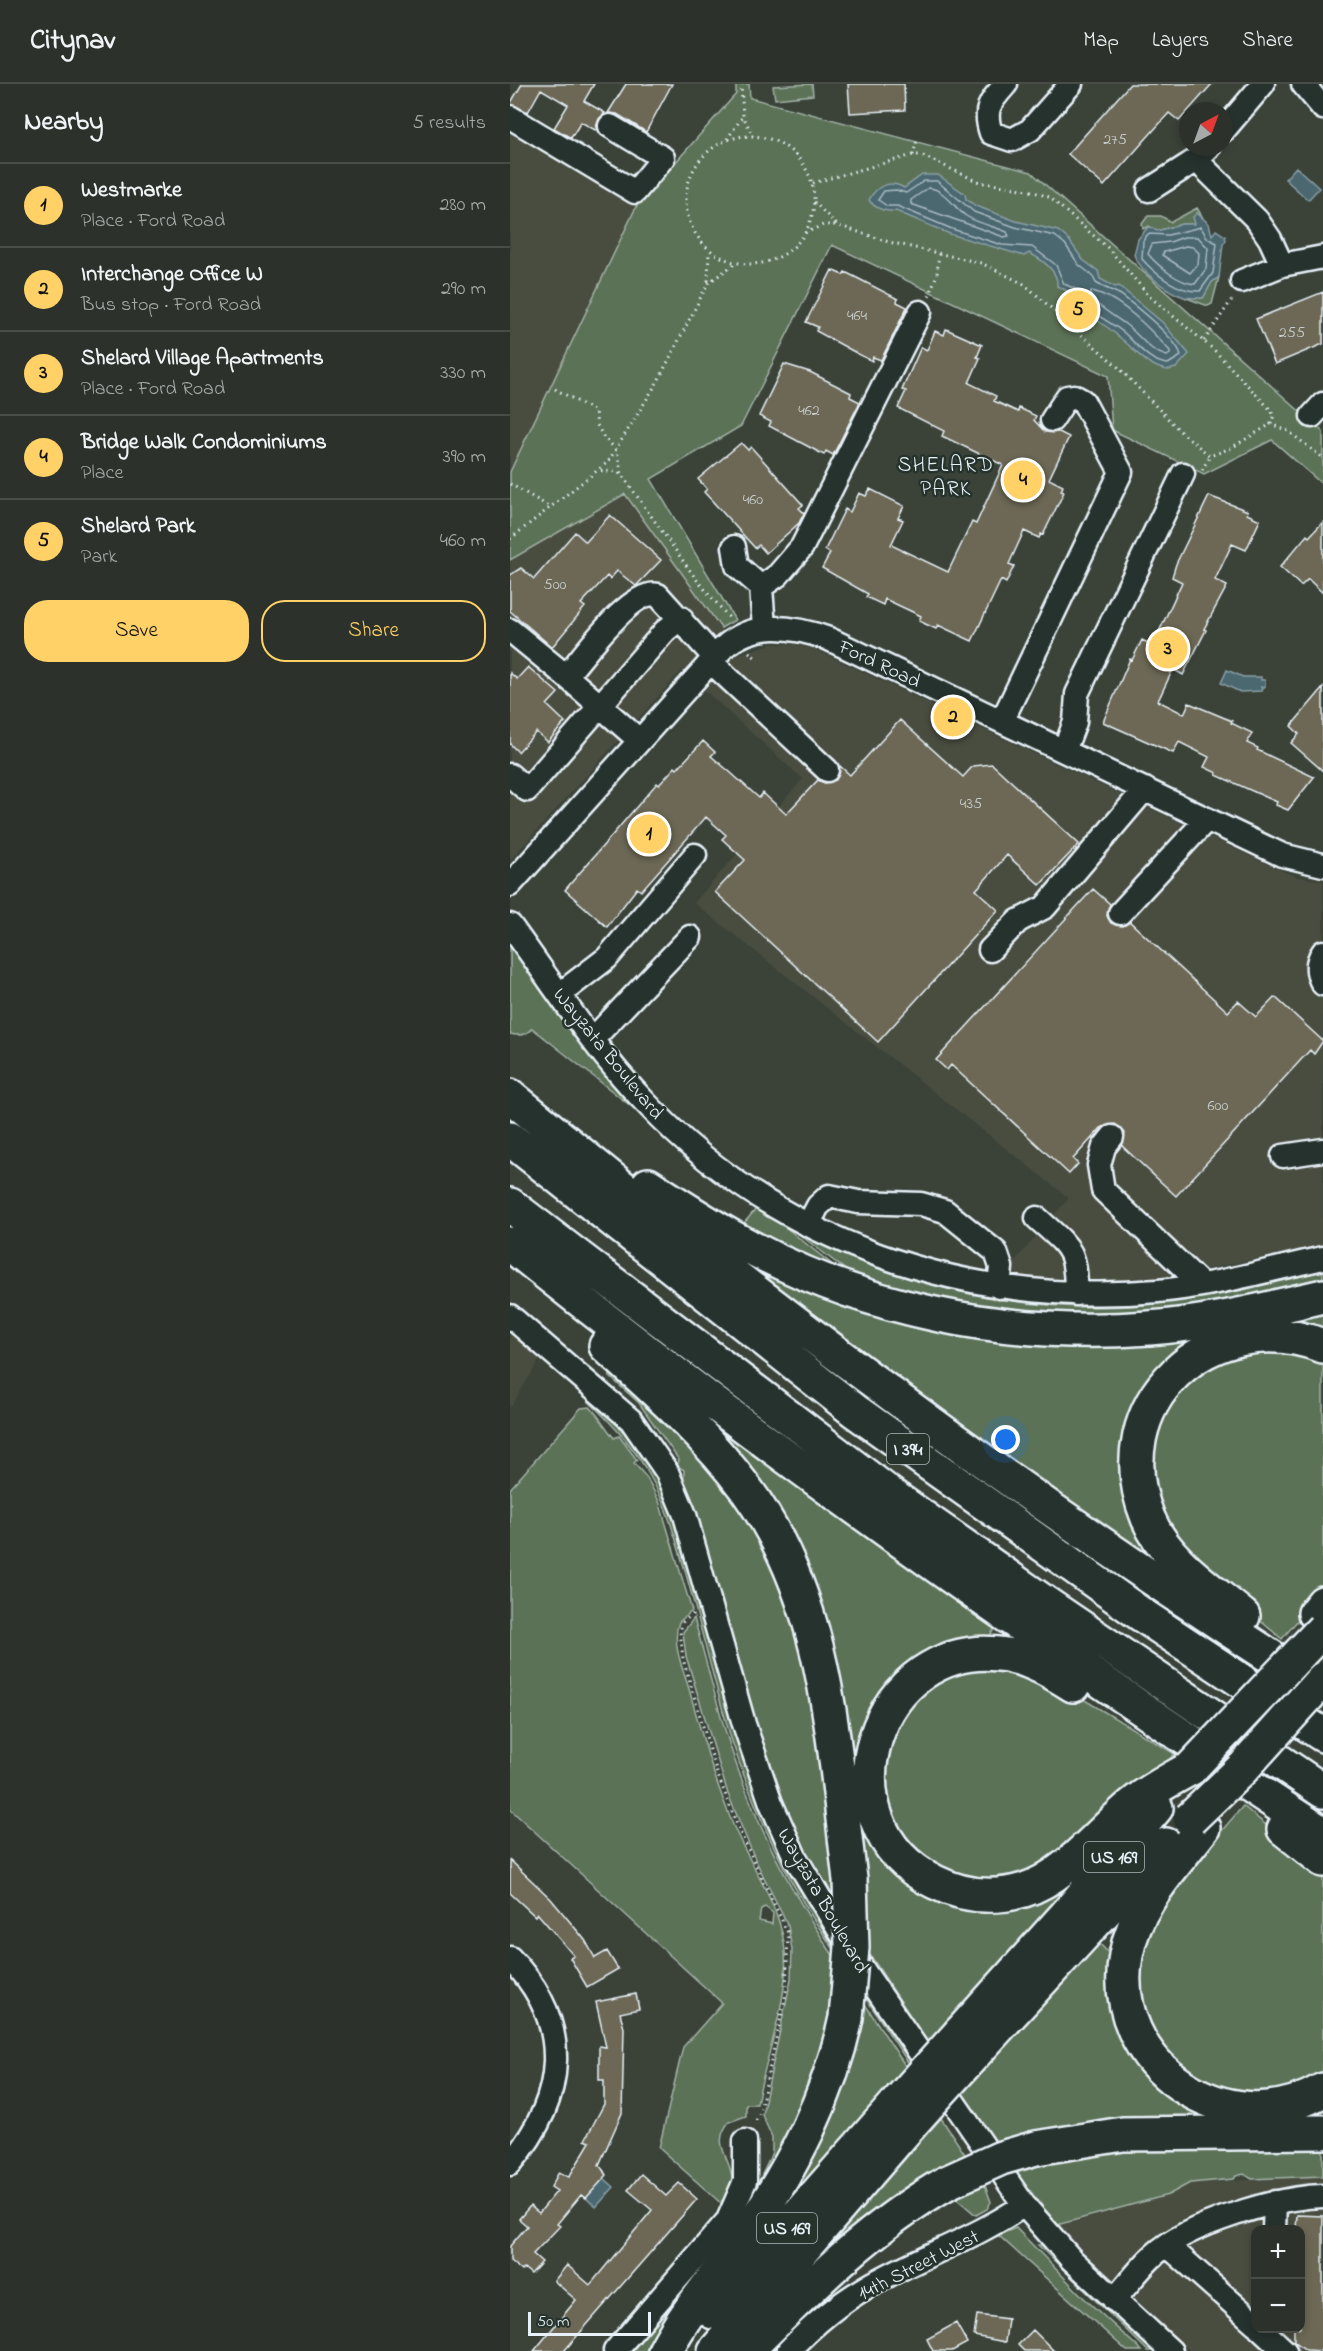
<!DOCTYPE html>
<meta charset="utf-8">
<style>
:root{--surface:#2c322b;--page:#343a33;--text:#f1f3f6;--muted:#a6aaa9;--line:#484d47;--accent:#ffd166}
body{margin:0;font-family:"Indie Flower",sans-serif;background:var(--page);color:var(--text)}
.controls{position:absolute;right:18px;bottom:18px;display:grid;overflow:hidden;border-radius:12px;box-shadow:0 3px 9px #0003}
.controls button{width:54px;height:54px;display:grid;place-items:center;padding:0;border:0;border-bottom:2px solid var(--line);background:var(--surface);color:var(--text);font:30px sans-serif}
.compass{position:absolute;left:669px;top:18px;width:54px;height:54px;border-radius:50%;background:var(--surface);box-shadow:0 3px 9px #0003;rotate:41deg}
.scale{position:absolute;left:18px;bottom:15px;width:123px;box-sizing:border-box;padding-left:6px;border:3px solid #e8f1f8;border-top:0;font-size:16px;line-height:21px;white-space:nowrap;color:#e8f1f8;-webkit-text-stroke:4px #26332d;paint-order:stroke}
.you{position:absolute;left:496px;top:1356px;width:21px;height:21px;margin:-15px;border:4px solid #fff;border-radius:50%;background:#1a73e8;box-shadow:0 0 0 9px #1a73e833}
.badge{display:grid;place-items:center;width:39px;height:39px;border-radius:50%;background:var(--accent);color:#111;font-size:20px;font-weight:700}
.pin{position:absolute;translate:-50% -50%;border:3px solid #fff;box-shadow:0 2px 6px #0006}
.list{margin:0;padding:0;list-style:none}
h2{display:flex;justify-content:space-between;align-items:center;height:78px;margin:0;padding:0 24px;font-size:26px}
h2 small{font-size:20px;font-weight:400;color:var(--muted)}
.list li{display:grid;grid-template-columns:39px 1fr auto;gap:18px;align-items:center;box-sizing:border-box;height:84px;padding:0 24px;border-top:2px solid var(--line)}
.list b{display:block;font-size:22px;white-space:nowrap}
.list p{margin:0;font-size:20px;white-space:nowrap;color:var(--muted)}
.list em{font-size:20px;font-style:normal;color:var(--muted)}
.actions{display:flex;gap:12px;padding:18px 24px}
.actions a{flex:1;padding:14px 0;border:2px solid var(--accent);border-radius:24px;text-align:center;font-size:21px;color:var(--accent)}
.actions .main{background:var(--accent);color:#111}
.map{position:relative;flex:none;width:813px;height:2267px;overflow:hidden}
header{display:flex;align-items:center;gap:36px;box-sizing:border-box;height:84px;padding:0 30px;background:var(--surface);border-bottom:2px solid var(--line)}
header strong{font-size:28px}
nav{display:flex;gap:33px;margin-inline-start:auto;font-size:21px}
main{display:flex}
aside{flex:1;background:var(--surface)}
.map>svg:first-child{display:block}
.built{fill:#4a4e41;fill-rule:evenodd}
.green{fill:#5c7257;stroke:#a2b2a8;stroke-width:1.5;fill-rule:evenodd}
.water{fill:#4b6871;stroke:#8a9fa7;stroke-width:1.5}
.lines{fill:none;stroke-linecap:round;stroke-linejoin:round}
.shore{stroke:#a9bac2;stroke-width:1.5}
.building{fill:#6c6855;stroke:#e8f1f8;stroke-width:1.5}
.minor-casing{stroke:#e8f1f8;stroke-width:27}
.highway-casing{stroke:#e8f1f8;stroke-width:38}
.path{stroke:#e8f1f8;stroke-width:3;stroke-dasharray:1.5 4.5;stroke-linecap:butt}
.minor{stroke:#26332d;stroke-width:22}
.highway{stroke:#26332d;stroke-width:33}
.highway-bridge-casing{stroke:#e8f1f8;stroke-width:38;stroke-linecap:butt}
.highway-bridge{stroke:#26332d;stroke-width:33}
.labels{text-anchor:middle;stroke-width:5;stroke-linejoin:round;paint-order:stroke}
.number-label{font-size:16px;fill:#c9cfcf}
.shield{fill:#26332d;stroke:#aeb8bb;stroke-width:1.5}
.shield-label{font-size:18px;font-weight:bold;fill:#e8f1f8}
.street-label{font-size:20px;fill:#e8f1f8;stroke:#26332d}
.neighbourhood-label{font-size:21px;letter-spacing:1.5px;fill:#e8f1f8;stroke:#26332d}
</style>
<header>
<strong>Citynav</strong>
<nav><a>Map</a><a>Layers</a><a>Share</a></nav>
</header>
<main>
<aside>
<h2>Nearby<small>5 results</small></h2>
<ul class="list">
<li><span class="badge">1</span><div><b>Westmarke</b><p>Place · Ford Road</p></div><em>280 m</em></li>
<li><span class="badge">2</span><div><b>Interchange Office W</b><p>Bus stop · Ford Road</p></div><em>290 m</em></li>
<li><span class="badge">3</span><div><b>Shelard Village Apartments</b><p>Place · Ford Road</p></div><em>330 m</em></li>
<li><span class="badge">4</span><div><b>Bridge Walk Condominiums</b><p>Place</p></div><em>390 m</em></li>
<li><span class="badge">5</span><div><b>Shelard Park</b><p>Park</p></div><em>460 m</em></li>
</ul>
<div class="actions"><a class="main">Save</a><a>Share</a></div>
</aside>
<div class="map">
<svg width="813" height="2267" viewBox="0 0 813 2267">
<rect width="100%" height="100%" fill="#3b4339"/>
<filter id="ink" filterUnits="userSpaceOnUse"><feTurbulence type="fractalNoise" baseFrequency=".0167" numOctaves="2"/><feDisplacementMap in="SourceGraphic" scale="12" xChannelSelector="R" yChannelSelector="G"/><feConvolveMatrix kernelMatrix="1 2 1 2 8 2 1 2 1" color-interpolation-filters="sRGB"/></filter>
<g filter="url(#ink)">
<!-- built -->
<path class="built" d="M0,47L126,123L0,388Z
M115,410L230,570L261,560H282L302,564L765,784L788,793L813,797V1161L649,1195L580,1198L493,1191L559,1114L184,819L293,695L172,586L0,776V476Z
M0,1232L38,1262L0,1324Z
M813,2092V2267H680L592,2188L547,2141L658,2111L680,2099ZM746,2146H790V2244H746Z"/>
<!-- green -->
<path class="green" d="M226,0H239L240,14L521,88L813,348V401L762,356L694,390L602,346L598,292L322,161L231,342L141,395L225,536L211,544L115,410L0,476V388L126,123L226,10Z
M302,0L303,11L265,15L263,2Z
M687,124L693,134L687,129L686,140H672L647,147L639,142L633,145L632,140L638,132H651L661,138Z
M709,193L702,220L698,222L674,213L693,214L702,198Z
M0,862L69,959L122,1023L22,944C17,951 8,952 0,950Z
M246,1125L269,1138L344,1198L228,1146Z
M290,1151C397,1203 515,1231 634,1221C695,1216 754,1200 813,1187V1202L726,1222L528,1236L358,1203Z
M210,1166L434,1240L813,1219V1254L765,1243L627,1328L667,1496L555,1418Z
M715,1266L813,1270V1506L772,1555L679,1477L637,1406L651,1320Z
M108,1282L219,1391L294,1542L327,1814L324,1816C250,1702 225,1561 188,1432L174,1396V1386L167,1382L169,1376L129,1319L99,1292Z
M171,1310L488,1540L472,1563L454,1564L352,1678L417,1800L567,1793L418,1959L351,1857L319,1583Z
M80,1314C115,1345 140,1378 159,1420L243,1703L288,1803L328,1871C279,1805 245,1729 220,1651C203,1595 190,1539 174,1483C165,1453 157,1422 141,1394C125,1364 102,1339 78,1317Z
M80,1323C90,1333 95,1343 104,1354L109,1352L127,1376L124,1379L137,1394L149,1417L182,1527L169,1538C161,1559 173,1585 179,1605C192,1652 205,1698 224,1743C240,1781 268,1818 274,1859C282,1912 256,1968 247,2020H236V2032L219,2038C203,2058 216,2068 221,2088C224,2099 218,2111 214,2122L149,2064L173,1963L212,1919L0,1725V1405L71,1324ZM255,1823L263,1829L262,1840L249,1837L251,1825Z
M184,1534C201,1594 215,1656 239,1714C262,1773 293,1826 328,1879L327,1891C324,1923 322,1956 314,1986C284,2092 207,2185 138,2267H122L217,2155L235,2126L258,2078L262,2068V2053L252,2031L281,1895L282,1866L278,1842L245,1775L218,1710L176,1572L173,1548Z
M470,1578L548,1600L665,1670L535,1786L483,1803L411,1781L367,1707L392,1617Z
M733,1722L813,1788V1999L786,2012L692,2005L633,1943L627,1862L678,1786Z
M589,1859L608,1879L663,2005L813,2014V2041L490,2066L452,2010Z
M354,1907L401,1978L399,1980L352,1908Z
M347,1908L396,1983L268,2130Z
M431,2034L460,2078L310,2182L305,2177Z
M813,2055V2092L742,2095L734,2090L726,2092L724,2095L680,2099L658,2111L547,2141L503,2085L571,2066Z
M473,2096L481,2118L477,2125L466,2131L441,2110Z
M506,2144L574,2214L632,2267H617L488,2151Z
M528,2161H532L572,2203L643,2267H638Z"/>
<!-- water -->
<path class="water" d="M786,83L809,104L798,116L775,95Z
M412,91H428L455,110L456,115L466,122L506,137L548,147L559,156L573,176L588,187L590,195L605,203L609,202L653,239L679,270L666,284L658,286C636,283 625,265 608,252C595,240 579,232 566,220V211L547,202C549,187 531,175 519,169L514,172L440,150L386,127C376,128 365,125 359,116C366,102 380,95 394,104Z
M687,129L699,140L702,151L706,146L715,152L716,157L713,160L709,193L702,198L693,214C687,214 679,214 674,213C656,207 631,188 624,171L628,155L639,142L647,147L672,140H685L683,133Z
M717,586L733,593H751V596H755V603H751L752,607L730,608L711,599Z
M94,2094L104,2103L86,2123L76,2114L82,2104Z"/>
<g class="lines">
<!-- shore -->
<path class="shore" d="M414,97H427L464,128L505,143L545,152L555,160L569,181L582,191L586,199C594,204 604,207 611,211C625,222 669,256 671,272L658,280C638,278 627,260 613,248C601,238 585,232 575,220C571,216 572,212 570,207L554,200L546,181L522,163L492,161L442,145L387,122H377L368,116L374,107L386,106L396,109Z
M418,104C434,104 444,124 456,132C467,139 485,143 497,148L499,152L494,153L401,120V116Z
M691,143L697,154L707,159L703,189L690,207C668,208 646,191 632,175L633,157L638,150L658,151Z
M674,153H688L698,164L696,185L685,200C669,199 649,183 638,170L642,160L660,158Z
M676,162L683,163L689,169L688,180L680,189L652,171L654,168Z
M581,207C609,212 641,246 660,267V270L657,272C638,267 630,251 615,240C604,232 591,224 581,215Z"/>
</g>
<!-- building -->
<path class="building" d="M12,0H84L74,17L95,29L89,35L85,46L71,38L61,54L44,44L58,21L31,5L18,28L0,20Z
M116,0H162L136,48L107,30L98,29Z
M338,0H394L395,26L340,29Z
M620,0H702L669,37L659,29L594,102L558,70Z
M322,186L333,191L335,188L347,194L388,215L387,218L397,223L371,276L363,273L362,277L350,271L306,247L308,243L296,238Z
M813,208V260L765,280L746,235Z
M436,245L472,261L467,273L470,274L459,299L486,312L484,317L508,328L509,324L526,332L524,336L535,348H549L559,353L539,395L553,402L551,407L554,408L533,451L531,450L529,454L514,447L499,480L504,482L496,499L491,496L462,557L428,541L426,545L409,537L411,532L375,515L373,521L356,513L358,510L312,484L320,469L315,466L335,425L340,428L349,409L356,412L360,405L394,422L388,434L393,436L381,461L438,488L462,438L466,440L493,381L432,352L434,347L388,324L396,307L392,306L411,263L417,266L425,247L434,251Z
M274,280L300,288L341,309L340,313L350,318L323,371L316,367L314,371L303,365L259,342L261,338L249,332Z
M231,359L238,366L241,363L293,421L289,424L294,429L289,439L256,469L249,461L245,464L194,408L197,405L188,395Z
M699,412L738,427L737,430L750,436L736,466L722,460L705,496L717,502L694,545L696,546L673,591L663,585L648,617L674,630L679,619L722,637L721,639L742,649L737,659L748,664L747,666L804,693L778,726L766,721L767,718L706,691L707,689L694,683L699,673L669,658L663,669L593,638L620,575L622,576L632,556L640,560L644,551L647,552L672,498L662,493L666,480Z
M100,431L151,476L126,502L107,487L100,495L97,492L71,520L75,523L42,563L0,527V491L11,484L24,495L65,448L76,458Z
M813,438V509L798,495L791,502L770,483L797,451L799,453Z
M18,583L48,609L37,621L55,638L38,658L26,648L8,668L0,660V589L7,595Z
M813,604V687L781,659L789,650L781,642Z
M390,636L453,693L463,682L482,680L569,760L530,801L497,771L466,806L488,826L368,958L205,808L235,776L212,755L216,751L196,733L131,807L127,804L97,843L55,806L147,699L149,701L165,683L167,685L193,657L205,668L201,672L220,688L249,714L253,709L276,730L308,696L315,699L326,696L330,682L340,691Z
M583,805L600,820L597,832L601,839L613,842L620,838L718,928L728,917L746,933L765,913L813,957L804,970L800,966L666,1112L612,1062L615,1049L605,1040L592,1043L563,1075L568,1080L559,1090L441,981L437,986L426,976Z
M0,1776L41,1815L75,1856L85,1874L97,1867L108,1885L77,1903L60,1874L64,1872L27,1829L25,1832L0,1809Z
M126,1910L129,1925L110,1929L114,1944L112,2029L89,2081L97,2091L76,2114L71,2111L47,2140L50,2142L23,2170L32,2178L21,2190L14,2184L12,2187L0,2177V2162L17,2142L9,2135L20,2122L29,2129L47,2107L41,2103L49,2088L59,2093L80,2058L75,2056L94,2020V1996H89V1962L96,1963L86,1918Z
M131,2090L156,2112L169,2099L187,2115L54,2267H24L66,2216L44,2197L57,2181L80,2201L142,2126L118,2106Z
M787,2131L813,2132V2267L796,2266L784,2257V2244H790V2145H786Z
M467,2231L498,2235L495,2258L464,2252Z
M446,2239L457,2259L442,2267H423L417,2255Z
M523,2246L544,2267H514L508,2261Z"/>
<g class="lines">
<defs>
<path id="minor" d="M496,0C480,18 473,25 481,49L502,56L520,46L561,0
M793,0L813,24
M0,33L125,108L153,74L100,42
M714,46L753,0
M686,76L747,136L760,155L772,181L813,173
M639,106L686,76L699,63
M732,197L772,181
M802,332L813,320
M224,463L227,482L251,503
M254,544L251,503L268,491L292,463L410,228
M0,546L56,592
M200,577L317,686
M492,637L611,388L573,317L564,312L557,313L542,336
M129,656L56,592C73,573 122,503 148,511L204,573
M554,667L565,638L567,610L673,390
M0,691L17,706L155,547L171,534
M0,801L214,563C245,536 283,542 319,555L772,771L813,781
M610,829L697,735
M0,841C43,900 83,964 134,1017C266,1159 457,1223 648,1207C703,1202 759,1186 813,1174
M480,866L508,837L535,823L635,705
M813,868C806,878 806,889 813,900
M50,910L97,874L185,771
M83,955L180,853
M602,1053L594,1063L589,1081L593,1106L691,1200
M773,1072L813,1066
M527,1134C560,1164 566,1164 566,1210
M298,1141L308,1122L319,1112L348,1118L411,1120L435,1127L486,1168L491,1183L489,1203
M0,1232L121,1336L157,1388L175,1431L234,1640L261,1719L285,1773L354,1887L514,2121L562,2176L661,2267
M0,1874C64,1940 56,2014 0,2080
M764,2146L765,2118
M657,2161L746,2240
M604,2216C617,2201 630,2184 644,2171C677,2140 769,2113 813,2112
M750,2244L775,2267
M105,2267L218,2136L235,2097V2057
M278,2267C301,2243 329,2219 357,2203C408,2173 465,2155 514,2121"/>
<path id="highway" d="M0,1012C255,1223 522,1421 802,1599
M0,1055L345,1327L632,1531L813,1651
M138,1101C167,1120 196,1139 227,1156C352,1226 496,1255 639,1244C698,1240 756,1225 813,1212
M0,1121L381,1411L541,1523L813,1707
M0,1160C218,1336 445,1499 678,1656L716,1686L813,1750
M96,1262C146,1307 196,1351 236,1405C319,1518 323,1661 340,1795
M805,1529L813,1519
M733,1532C699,1504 655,1476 638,1434C591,1320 700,1219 813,1262
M563,1601C542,1588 522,1576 497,1571C364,1549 304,1739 425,1798C453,1812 484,1815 514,1806C557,1793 592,1744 627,1717C644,1704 663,1694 681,1684
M693,1744C663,1783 625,1821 616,1871C596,1981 717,2063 813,2006
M774,1745L813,1776
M450,1949L557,1830L646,1724
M464,1970L656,1761
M526,2064L613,2050L813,2048
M203,2228L386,2020
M155,2267C178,2223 211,2188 238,2148C284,2081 319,2013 336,1934
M205,2267L400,2041
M236,2267C299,2204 359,2143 438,2098"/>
</defs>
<!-- minor casing -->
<use href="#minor" class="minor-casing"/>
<!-- highway casing -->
<use href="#highway" class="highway-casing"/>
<!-- path -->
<path class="path" d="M231,0L233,32L243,52
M176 116a64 64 0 1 1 128 0a64 64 0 1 1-128 0Z
M217,55L233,32
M403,71L407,56
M303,99L403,71H411L469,98L518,106L539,113L598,164L640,213L703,265L760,325L764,331L761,340L778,347L813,374
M304,118L327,141L379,158L471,179L514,200L608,283L670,347L700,372L721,364L761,340
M295,149L313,141H325
M198,197L199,167
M419,212L427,190L429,170
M694,257L723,214
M45,305L85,327L87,341L94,354L107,366L112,391L186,495L221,536
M692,386L700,372
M91,387H104L111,390
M0,400L40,423
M0,455L98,378L148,297L198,199L226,179
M239,568L246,574
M183,1530L173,1538L170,1547L173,1575L207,1689L230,1748L278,1849L276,1910L249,2031L244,2040"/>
<!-- minor -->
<use href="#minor" class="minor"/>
<!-- highway -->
<use href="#highway" class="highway"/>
<defs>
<path id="highway-bridge" d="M681,1684L813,1545
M680,1735L733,1684L813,1595
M336,1934L342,1863L340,1795
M386,2020L450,1949
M400,2041L464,1970
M438,2098L491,2074L526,2064"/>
</defs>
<!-- highway-bridge casing -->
<use href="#highway-bridge" class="highway-bridge-casing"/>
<!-- highway-bridge -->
<use href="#highway-bridge" class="highway-bridge"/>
</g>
</g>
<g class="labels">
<!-- number labels -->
<g class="number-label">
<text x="605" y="60">275</text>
<text x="347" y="236">464</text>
<text x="782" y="253">255</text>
<text x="299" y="331">462</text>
<text x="243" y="420">460</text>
<text x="45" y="505">500</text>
<text x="461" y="724">435</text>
<text x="708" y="1026">600</text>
</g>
<!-- shield labels -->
<g class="shield">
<rect x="377" y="1350" width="42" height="30" rx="4.5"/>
<rect x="574" y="1758" width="60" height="30" rx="4.5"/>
<rect x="247" y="2129" width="60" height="30" rx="4.5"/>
</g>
<g class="shield-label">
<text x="398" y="1371">I 394</text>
<text x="604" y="1779">US 169</text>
<text x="277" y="2150">US 169</text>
</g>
<!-- street labels -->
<g class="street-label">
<text transform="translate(370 579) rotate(25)" y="7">Ford Road</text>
<text transform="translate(99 969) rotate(51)" y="7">Wayzata Boulevard</text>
<text transform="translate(314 1816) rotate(60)" y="7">Wayzata Boulevard</text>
<text transform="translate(408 2180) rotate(-27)" y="7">14th Street West</text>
</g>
<!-- neighbourhood labels -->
<g class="neighbourhood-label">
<text x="436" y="387">SHELARD<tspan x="436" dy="24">PARK</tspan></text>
</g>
</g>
</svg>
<div class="controls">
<button>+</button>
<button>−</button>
</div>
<svg class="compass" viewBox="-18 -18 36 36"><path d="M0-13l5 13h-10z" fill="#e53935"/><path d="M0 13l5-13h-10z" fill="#a6aaa9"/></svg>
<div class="scale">50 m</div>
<div class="you"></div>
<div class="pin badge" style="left:139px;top:750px">1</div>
<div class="pin badge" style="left:443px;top:633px">2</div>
<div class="pin badge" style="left:658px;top:565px">3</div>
<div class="pin badge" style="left:513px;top:396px">4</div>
<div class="pin badge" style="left:568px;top:226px">5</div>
</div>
</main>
